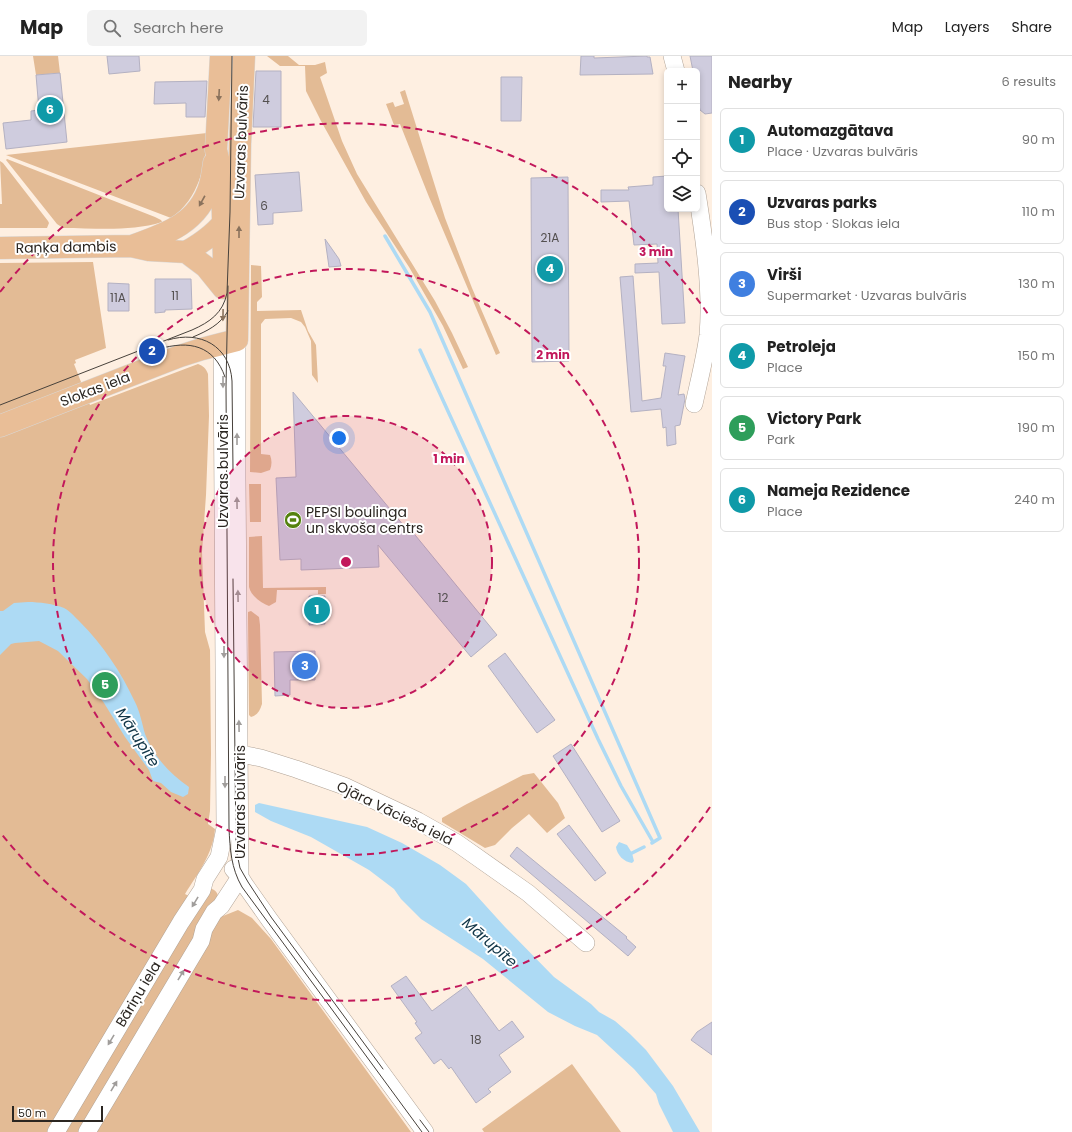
<!DOCTYPE html>
<meta charset="utf-8">
<style>
:root{--surface:#fff;--page:#f2f2f2;--text:#222;--muted:#767676;--line:#e0e0e0;--accent:#1a73e8}
body{margin:0;font-family:Poppins,sans-serif;background:var(--page);color:var(--text)}
.controls{position:absolute;right:12px;top:12px;display:grid;overflow:hidden;border-radius:6px;box-shadow:0 2px 6px #0003}
.controls button{width:36px;height:36px;display:grid;place-items:center;padding:0;border:0;border-bottom:1px solid var(--line);background:var(--surface);color:var(--text);font:20px sans-serif}
.scale{position:absolute;left:12px;bottom:10px;width:91px;box-sizing:border-box;padding-left:4px;border:2px solid #2b2621;border-top:0;font-size:11px;line-height:14px;white-space:nowrap;color:#2b2621;-webkit-text-stroke:3px #fff;paint-order:stroke}
.you{position:absolute;left:339px;top:382px;width:14px;height:14px;margin:-10px;border:3px solid #fff;border-radius:50%;background:#1a73e8;box-shadow:0 0 0 6px #1a73e833}
.badge{display:grid;place-items:center;width:26px;height:26px;border-radius:50%;background:var(--accent);color:#fff;font-size:13px;font-weight:700}
.pin{position:absolute;translate:-50% -50%;border:2px solid #fff;box-shadow:0 1px 4px #0006}
.list{margin:0;padding:0;list-style:none}
h2{display:flex;justify-content:space-between;align-items:center;height:52px;margin:0;padding:0 16px;font-size:17px}
h2 small{font-size:13px;font-weight:400;color:var(--muted)}
.list li{display:grid;grid-template-columns:26px 1fr auto;gap:12px;align-items:center;box-sizing:border-box;height:64px;margin:0 8px 8px;padding:0 8px;border:1px solid var(--line);border-radius:6px}
.list b{display:block;font-size:15px;white-space:nowrap}
.list p{margin:0;font-size:13px;white-space:nowrap;color:var(--muted)}
.list em{font-size:13px;font-style:normal;color:var(--muted)}
.icon{flex:none;width:22px;height:22px;fill:none;stroke:currentColor;stroke-width:2;stroke-linecap:round;stroke-linejoin:round}
.map{position:relative;flex:none;width:712px;height:1076px;overflow:hidden}
header{display:flex;align-items:center;gap:24px;box-sizing:border-box;height:56px;padding:0 20px;background:var(--surface);border-bottom:1px solid var(--line)}
header strong{font-size:19px}
nav{display:flex;gap:22px;margin-inline-start:auto;font-size:14px}
.search{width:280px;height:36px;background:var(--page);display:flex;align-items:center;gap:10px;box-sizing:border-box;padding:0 14px;border-radius:6px;color:var(--muted);font-size:15px}
main{display:flex}
aside{flex:1;background:var(--surface)}
.map>svg:first-child{display:block}
.green{fill:#e3bb95}
.water{fill:#addaf4}
.lines{fill:none;stroke-linecap:round;stroke-linejoin:round}
.stream{stroke:#addaf4;stroke-width:3.5}
.building{fill:#cfccde;stroke:#b4b1c2}
.minor-casing{stroke:#b1a396;stroke-width:18}
.major-casing{stroke:#d9d8d7;stroke-width:23}
.minor{stroke:#fff;stroke-width:17}
.major{stroke:#e9be97;stroke-width:22}
.tram{stroke:#47413b;stroke-width:1}
.oneway{fill:#8a725c}
.oneway2{fill:#a09d9b}
.ring{fill:none;stroke:#c2185b;stroke-width:2;stroke-dasharray:7 5}
.labels{text-anchor:middle;dominant-baseline:central;stroke-width:4;stroke-linejoin:round;paint-order:stroke}
.number-label{font-size:12px;fill:#545050}
.street-label{font-size:14px;fill:#2b2621;stroke:#fff}
.poi-label{font-size:14px;fill:#2b2621;stroke:#fff;text-anchor:start}
.water-label{font-size:15px;font-style:italic;fill:#113547;stroke:#fff}
.centre{fill:#c2185b;stroke:#fff;stroke-width:2}
.ring-label{font-size:12px;text-anchor:middle;font-weight:bold;fill:#c2185b;stroke:#fff;stroke-width:4;stroke-linejoin:round;paint-order:stroke}
</style>
<header>
<strong>Map</strong>
<div class="search"><svg class="icon" aria-label="search" viewBox="0 0 24 24"><circle cx="10" cy="10" r="6"/><path d="M15 15l6 6"/></svg>Search here</div>
<nav><a>Map</a><a>Layers</a><a>Share</a></nav>
</header>
<main>
<div class="map">
<svg width="712" height="1076" viewBox="0 0 712 1076">
<rect width="100%" height="100%" fill="#feefe1"/>
<!-- green -->
<path class="green" d="M33,0H58L60,17L36,19Z
M252,0H288L299,9H315L325,6L327,17L320,21L342,85L357,118L435,245L452,277L468,311L463,313L443,270L409,211L366,146L321,65L306,35L305,10H280L267,0Z
M405,34L445,162L472,232L500,297L496,299L429,141L400,68L394,69L386,48L393,46L395,51L404,48L400,36Z
M207,77C206,109 199,143 171,162L6,99Z
M7,103L155,161L161,164L162,166C130,176 95,172 63,172L57,168L6,104Z
M0,105L3,107L48,165L49,167L47,172H0V148H2Z
M93,206L106,292L75,304L76,307L74,308L90,349L198,308C203,310 206,312 208,318L209,360L206,439L202,496L205,576L210,594L211,698L210,755L208,768L215,773C213,798 198,817 185,838L200,846L209,832C214,833 218,836 218,841L212,853L223,860L238,854L252,862L271,883L411,1076H0V207Z
M251,209L261,210L262,241L257,246V255L301,254L308,275L316,289L318,327L312,319L311,285L305,271L301,266L291,262L265,263L261,268V398L270,399C272,404 272,409 270,414L261,417L250,416Z
M249,428H261V466H250Z
M262,480L263,532L326,531V538H318V534H277L276,546L269,550C261,547 251,540 249,531V481Z
M251,555L259,561L260,569L262,648C260,654 258,659 251,661L249,659L248,561V556Z
M534,717L558,747L565,762L547,777L529,758L512,772L495,789L485,792L442,766V762L465,749L523,719Z
M572,1008L621,1076H484L482,1073Z"/>
<!-- water -->
<path class="water" d="M28,546C39,546 54,548 64,552C70,555 75,561 80,566C103,589 121,616 135,646C140,656 142,667 145,678C153,700 170,718 189,731L188,738L183,741L171,736L161,727L153,725L149,714L125,681L104,647L87,623L58,595L39,585L15,587L11,588L0,599V555H3L14,547Z
M259,747L367,771L402,787L440,809L466,828L505,871L554,921L591,948L599,956L615,965L630,978L646,994L673,1030L700,1076H673L659,1048L656,1038L634,1013L597,979L575,970L548,956L483,903L421,863L401,843L394,833L369,814L311,781L271,765L255,756V749Z
M619,786L627,789L632,797L634,805L632,807C624,806 617,799 616,791Z"/>
<g class="lines">
<!-- stream -->
<path class="stream" d="M385,180L430,256L441,281L660,782L652,787
M420,294L598,683L621,730L653,786
M632,797L644,791"/>
</g>
<!-- building -->
<path class="building" d="M107,0H139L140,15L109,18Z
M581,0H594V2L647,0V1H650L653,18L580,19Z
M690,0H712V57L705,58L700,54L697,38V15H693Z
M256,15H281V71H253Z
M60,17L67,86L6,93L3,67L31,64V55L39,54L36,19Z
M501,21H522L521,65H501Z
M207,25L205,61H186V47L154,48L155,26Z
M299,116L302,155L273,157V168L258,169L255,119Z
M667,120V153H678L685,267L662,268L659,216L635,217V208L658,207L657,188L634,189L629,145L601,146V134H629L628,131L653,129V121Z
M568,121L569,305L532,306L531,122Z
M325,183L339,203L341,210L329,211Z
M633,220L642,345L661,342L666,310H663L665,297L685,300L678,339L684,338L685,343L680,369L675,370L676,388L667,390L666,371L663,372L661,353L631,356L620,221Z
M155,223H191L192,253L165,254V256L155,257Z
M108,227L129,228V255H108Z
M293,336L409,476L411,474L497,579L471,601L378,489L379,511L301,514V503L280,504L276,422L296,421Z
M309,540H325V568L309,569Z
M315,595V624H290V639L275,640L274,596Z
M505,597L555,664L537,677L488,610Z
M571,688L620,765L602,776L553,700Z
M569,769L606,817L595,825L557,778Z
M517,791L627,881L626,882L636,891L628,900L510,800Z
M406,920L432,955L466,930L499,975L512,965L524,981L499,999L511,1016L488,1033L491,1036L476,1047L451,1011L449,1013L441,1003L434,1008L415,982L422,977L415,967L417,966L391,930Z
M712,966V999L691,984L697,976Z"/>
<g class="lines">
<defs>
<path id="minor" d="M672,0L676,15
M237,284V422L240,821
M694,348C699,325 705,302 708,279C712,235 704,181 697,137
M246,699L261,702L296,713L344,730L418,765L457,787L528,837L586,887
M233,813L240,821L245,829L269,863L425,1076
M56,1076L181,866L202,834L205,823L219,801L225,772L222,287
M87,1076L201,885L204,873L214,856L221,850L240,821"/>
<path id="major" d="M221,0L216,94L222,121L224,208
M132,190C166,178 199,167 210,129C212,122 213,114 214,107
M0,192L131,190L149,194L186,196L206,211L223,232
M186,196C202,187 218,176 228,160
M0,370L180,300L202,293L237,284L240,88L244,0"/>
</defs>
<!-- minor casing -->
<use href="#minor" class="minor-casing"/>
<!-- major casing -->
<use href="#major" class="major-casing"/>
<!-- minor -->
<use href="#minor" class="minor"/>
<!-- major -->
<use href="#major" class="major"/>
<!-- tram -->
<path class="tram" d="M228,230L226,331L229,772C230,793 231,812 242,831L422,1076
M193,281C207,275 220,269 228,255
M168,284C200,274 230,290 232,325L233,413
M159,293C189,284 214,289 225,321
M0,349L192,274C210,266 223,257 227,237L230,156L232,0
M233,523L236,793L240,812L248,826L271,861L383,1013
M420,1064L429,1076"/>
</g>
<!-- one-way arrows -->
<defs><path id="oneway-solid" d="M-6-.8H1V-3.2L6.5 0L1 3.2V.8H-6Z"/></defs>
<g class="oneway">
<use href="#oneway-solid" transform="translate(219 39) rotate(93)"/>
<use href="#oneway-solid" transform="translate(202 145) rotate(119)"/>
<use href="#oneway-solid" transform="translate(239 176) rotate(-90)"/>
<use href="#oneway-solid" transform="translate(223 259) rotate(91)"/>
</g>
<g class="oneway2">
<use href="#oneway-solid" transform="translate(223 326) rotate(90)"/>
<use href="#oneway-solid" transform="translate(237 383) rotate(-90)"/>
<use href="#oneway-solid" transform="translate(237 447) rotate(-91)"/>
<use href="#oneway-solid" transform="translate(238 540) rotate(-91)"/>
<use href="#oneway-solid" transform="translate(224 596) rotate(90)"/>
<use href="#oneway-solid" transform="translate(239 670) rotate(-91)"/>
<use href="#oneway-solid" transform="translate(225 726) rotate(90)"/>
<use href="#oneway-solid" transform="translate(195 846) rotate(121)"/>
<use href="#oneway-solid" transform="translate(181 919) rotate(-59)"/>
<use href="#oneway-solid" transform="translate(111 984) rotate(121)"/>
<use href="#oneway-solid" transform="translate(114 1030) rotate(-59)"/>
</g>
<!-- distance rings -->
<circle cx="346" cy="506" r="146" fill="#c2185b" fill-opacity=".12"/>
<g class="ring">
<circle cx="346" cy="506" r="146"/>
<circle cx="346" cy="506" r="293"/>
<path d="M710 751A439 439 0 0 1 0 776M0 236A439 439 0 0 1 710 261"/>
</g>
<!-- icons -->
<defs>
<symbol id="stadium-disc" viewBox="-11 -11 22 22"><circle r="9.5" fill="#54820e" stroke="#fff"/><path d="M0-5a6.5 5 0 1 0 0 10a6.5 5 0 1 0 0-10ZM-3.5-1.8h7v3.6h-7Z" fill="#fff"/></symbol>
</defs>
<g fill-rule="evenodd">
<use href="#stadium-disc" x="283" y="454" width="20" height="20"/>
</g>
<g class="labels">
<!-- number labels -->
<g class="number-label">
<text x="266" y="43">4</text>
<text x="264" y="149">6</text>
<text x="550" y="181">21A</text>
<text x="175" y="239">11</text>
<text x="118" y="241">11A</text>
<text x="443" y="541">12</text>
<text x="476" y="983">18</text>
</g>
<!-- street labels -->
<g class="street-label">
<text transform="translate(241 86) rotate(-88)">Uzvaras bulvāris</text>
<text transform="translate(66 191) rotate(-1)">Raņķa dambis</text>
<text transform="translate(95 333) rotate(-21)">Slokas iela</text>
<text transform="translate(223 415) rotate(-90)">Uzvaras bulvāris</text>
<text transform="translate(240 746) rotate(-90)">Uzvaras bulvāris</text>
<text transform="translate(395 757) rotate(26)">Ojāra Vācieša iela</text>
<text transform="translate(138 938) rotate(-59)">Bāriņu iela</text>
</g>
<!-- poi labels -->
<g class="poi-label">
<text x="306" y="456">PEPSI boulinga<tspan x="306" dy="16">un skvoša centrs</tspan></text>
</g>
<!-- water labels -->
<g class="water-label">
<text transform="translate(138 681) rotate(57)">Mārupīte</text>
<text transform="translate(490 886) rotate(41)">Mārupīte</text>
</g>
</g>
<circle cx="346" cy="506" r="6" class="centre"/>
<g class="ring-label">
<text x="656" y="200">3 min</text>
<text x="553" y="303">2 min</text>
<text x="449" y="407">1 min</text>
</g>
</svg>
<div class="controls">
<button>+</button>
<button>−</button>
<button><svg class="icon" aria-label="locate" viewBox="0 0 24 24"><circle cx="12" cy="12" r="6"/><path d="M12 2v4M12 18v4M2 12h4M18 12h4"/></svg></button>
<button><svg class="icon" aria-label="layers" viewBox="0 0 24 24"><path d="M12 4l9 5-9 5-9-5zM3 14l9 5 9-5"/></svg></button>
</div>
<div class="scale">50 m</div>
<div class="you"></div>
<div class="pin badge" style="left:317px;top:554px;background:#0f9aa8">1</div>
<div class="pin badge" style="left:152px;top:295px;background:#1a4fb4">2</div>
<div class="pin badge" style="left:305px;top:610px;background:#3f7fe0">3</div>
<div class="pin badge" style="left:550px;top:213px;background:#0f9aa8">4</div>
<div class="pin badge" style="left:105px;top:629px;background:#2e9e5b">5</div>
<div class="pin badge" style="left:50px;top:54px;background:#0f9aa8">6</div>
</div>
<aside>
<h2>Nearby<small>6 results</small></h2>
<ul class="list">
<li><span class="badge" style="background:#0f9aa8">1</span><div><b>Automazgātava</b><p>Place · Uzvaras bulvāris</p></div><em>90 m</em></li>
<li><span class="badge" style="background:#1a4fb4">2</span><div><b>Uzvaras parks</b><p>Bus stop · Slokas iela</p></div><em>110 m</em></li>
<li><span class="badge" style="background:#3f7fe0">3</span><div><b>Virši</b><p>Supermarket · Uzvaras bulvāris</p></div><em>130 m</em></li>
<li><span class="badge" style="background:#0f9aa8">4</span><div><b>Petroleja</b><p>Place</p></div><em>150 m</em></li>
<li><span class="badge" style="background:#2e9e5b">5</span><div><b>Victory Park</b><p>Park</p></div><em>190 m</em></li>
<li><span class="badge" style="background:#0f9aa8">6</span><div><b>Nameja Rezidence</b><p>Place</p></div><em>240 m</em></li>
</ul>
</aside>
</main>
